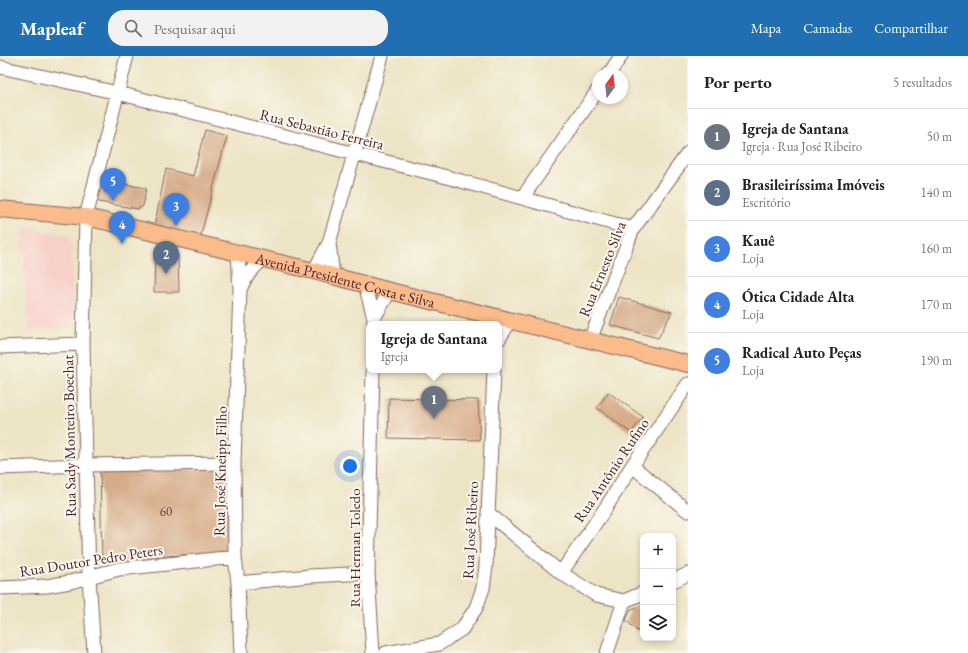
<!DOCTYPE html>
<html lang="pt">
<meta charset="utf-8">
<style>
:root{--surface:#fff;--page:#f2f2f2;--text:#222;--muted:#767676;--line:#e0e0e0;--accent:#1f6fb2}
body{margin:0;font-family:"EB Garamond",serif;background:var(--page);color:var(--text)}
.controls{position:absolute;right:12px;bottom:12px;display:grid;overflow:hidden;border-radius:8px;box-shadow:0 2px 6px #0003}
.controls button{width:36px;height:36px;display:grid;place-items:center;padding:0;border:0;border-bottom:1px solid var(--line);background:var(--surface);color:var(--text);font:20px sans-serif}
.compass{position:absolute;left:592px;top:12px;width:36px;height:36px;border-radius:50%;background:var(--surface);box-shadow:0 2px 6px #0003;rotate:15deg}
.you{position:absolute;left:350px;top:410px;width:14px;height:14px;margin:-10px;border:3px solid #fff;border-radius:50%;background:#1a73e8;box-shadow:0 0 0 6px #1a73e833}
.badge{display:grid;place-items:center;width:26px;height:26px;border-radius:50%;background:var(--accent);color:#fff;font-size:13px;font-weight:700}
.pin{position:absolute;translate:-50% -33px;filter:drop-shadow(0 1px 2px #0008)}
.pin::after{content:'';position:absolute;top:21px;width:14px;height:12px;background:inherit;clip-path:polygon(0 0,100% 0,50% 100%)}
.popup{position:absolute;left:366px;top:265px;width:136px;height:52px;box-sizing:border-box;display:grid;place-content:center;border-radius:8px;background:var(--surface);filter:drop-shadow(0 1px 3px #0005);font-size:13px;white-space:nowrap;color:var(--muted)}
.popup b{font-size:15px;color:var(--text)}
.popup::after{content:'';position:absolute;left:50%;top:100%;margin-left:-8px;border:8px solid transparent;border-top-color:var(--surface)}
.list{margin:0;padding:0;list-style:none}
h2{display:flex;justify-content:space-between;align-items:center;height:52px;margin:0;padding:0 16px;font-size:17px}
h2 small{font-size:13px;font-weight:400;color:var(--muted)}
.list li{display:grid;grid-template-columns:26px 1fr auto;gap:12px;align-items:center;box-sizing:border-box;height:56px;padding:0 16px;border-top:1px solid var(--line)}
.list b{display:block;font-size:15px;white-space:nowrap}
.list p{margin:0;font-size:13px;white-space:nowrap;color:var(--muted)}
.list em{font-size:13px;font-style:normal;color:var(--muted)}
.icon{flex:none;width:22px;height:22px;fill:none;stroke:currentColor;stroke-width:2;stroke-linecap:round;stroke-linejoin:round}
.map{position:relative;flex:none;width:688px;height:597px;overflow:hidden}
header{display:flex;align-items:center;gap:24px;box-sizing:border-box;height:56px;padding:0 20px;background:var(--accent);color:#fff}
header strong{font-size:19px}
nav{display:flex;gap:22px;margin-inline-start:auto;font-size:14px}
.search{width:280px;height:36px;background:var(--page);display:flex;align-items:center;gap:10px;box-sizing:border-box;padding:0 14px;border-radius:16px;color:var(--muted);font-size:15px}
main{display:flex}
aside{flex:1;background:var(--surface)}
.map>svg:first-child{display:block}
.built{fill:#f7d0c9}
.building{fill:#d6ab88}
.lines{fill:none;stroke-linecap:round;stroke-linejoin:round}
.minor-casing{stroke:#836461;stroke-width:15}
.major-casing{stroke:#836461;stroke-width:18}
.minor{stroke:#fff;stroke-width:13}
.major{stroke:#f9bc8a;stroke-width:16}
.labels{text-anchor:middle;dominant-baseline:central;stroke-width:4;stroke-linejoin:round;paint-order:stroke}
.number-label{font-size:13px;fill:#6d4242}
.street-label{font-size:15px;fill:#4a1f2b;stroke:#fbf7ec}
</style>
<header>
<strong>Mapleaf</strong>
<div class="search"><svg class="icon" aria-label="search" viewBox="0 0 24 24"><circle cx="10" cy="10" r="6"/><path d="M15 15l6 6"/></svg>Pesquisar aqui</div>
<nav><a>Mapa</a><a>Camadas</a><a>Compartilhar</a></nav>
</header>
<main>
<div class="map">
<svg width="688" height="597" viewBox="0 0 688 597">
<rect width="100%" height="100%" fill="#fbf7ec"/>
<filter id="ink" filterUnits="userSpaceOnUse"><feTurbulence type="fractalNoise" baseFrequency=".025" numOctaves="2"/><feDisplacementMap in="SourceGraphic" scale="8" xChannelSelector="R" yChannelSelector="G"/><feConvolveMatrix kernelMatrix="1 2 1 2 8 2 1 2 1" color-interpolation-filters="sRGB"/></filter>
<filter id="wash" filterUnits="userSpaceOnUse"><feTurbulence type="fractalNoise" baseFrequency=".012" numOctaves="4" result="noise"/><feDisplacementMap in="SourceGraphic" scale="16" xChannelSelector="R" yChannelSelector="G"/><feGaussianBlur stdDeviation="0.9" result="paint"/><feColorMatrix in="noise" values="0 0 0 0 0 0 0 0 0 0 0 0 0 0 0 0 0 1.4 0 .05"/><feComposite in="paint" operator="in"/></filter>
<g filter="url(#wash)">
<rect width="100%" height="100%" fill="#ede4c5"/>
<!-- built -->
<path class="built" d="M22,171L69,180L72,191V271L28,275Z"/>
<g id="blocks">
<!-- building -->
<path class="building" d="M205,74L227,80L200,182L154,171L166,113L193,120Z
M105,125L146,132L143,150L138,153L99,146L96,141L99,131Z
M161,193L178,199L179,236H154L155,200H159Z
M619,241L672,256L658,282L610,269Z
M608,336L643,361L631,377L597,352Z
M389,342L478,344L480,384L388,382Z
M230,412L231,496L102,504L100,414Z
M642,550L643,572L637,575L626,564L631,553Z"/>
</g>
</g>
<g filter="url(#ink)">
<use href="#blocks" fill-opacity="0" stroke="#836461" stroke-width="1"/>
<g class="lines">
<defs>
<path id="minor" d="M0,11L118,37L355,98L443,120L633,173
M609,18L621,0
M522,142L598,34
M329,187L333,220
M238,197L240,233L234,407L235,501L238,527L241,597
M314,215L329,187L382,0
M365,228L374,262V268
M240,233C246,220 253,211 264,203
M374,262L390,235
M499,283L510,265
M590,284L633,173L688,97
M0,291L83,288
M373,314L368,517L373,597
M632,410L688,455
M0,412L86,409L234,407
M488,457L561,517L596,539L624,545L643,537
M561,517L605,453L632,410L688,328
M673,525L688,518
M238,527L310,520L368,517
M0,532L47,530L70,526L119,513L235,501
M94,597L89,521L83,288L86,161L127,0
M386,597L439,588L462,573L476,552L483,532L486,510L494,314
M607,597L624,545"/>
<g id="major">
<path id="s1" d="M0,153L86,161L125,170L314,215L390,235L688,308"/>
</g>
</defs>
<!-- minor casing -->
<use href="#minor" class="minor-casing"/>
<!-- major casing -->
<use href="#major" class="major-casing"/>
<!-- minor -->
<use href="#minor" class="minor"/>
<!-- major -->
<use href="#major" class="major"/>
</g>
</g>
<g class="labels">
<!-- number labels -->
<g class="number-label">
<text x="166" y="455">60</text>
</g>
<!-- street labels -->
<g class="street-label">
<text transform="translate(322 73) rotate(14)">Rua Sebastião Ferreira</text>
<text transform="translate(602 213) rotate(-68)">Rua Ernesto Silva</text>
<text stroke="none"><textPath href="#s1" startOffset="353">Avenida Presidente Costa e Silva</textPath></text>
<text transform="translate(69 380) rotate(-91)">Rua Sady Monteiro Boechat</text>
<text transform="translate(611 414) rotate(-56)">Rua Antônio Rufino</text>
<text transform="translate(220 415) rotate(-89)">Rua José Kneipp Filho</text>
<text transform="translate(470 474) rotate(-87)">Rua José Ribeiro</text>
<text transform="translate(354 492) rotate(-90)">Rua Herman Toledo</text>
<text transform="translate(91 504) rotate(-9)">Rua Doutor Pedro Peters</text>
</g>
</g>
</svg>
<div class="controls">
<button>+</button>
<button>−</button>
<button><svg class="icon" aria-label="layers" viewBox="0 0 24 24"><path d="M12 4l9 5-9 5-9-5zM3 14l9 5 9-5"/></svg></button>
</div>
<svg class="compass" viewBox="-18 -18 36 36"><path d="M0-13l5 13h-10z" fill="#e53935"/><path d="M0 13l5-13h-10z" fill="#767676"/></svg>
<div class="you"></div>
<div class="pin badge" style="left:434px;top:363px;background:#6b7280">1</div>
<div class="popup"><b>Igreja de Santana</b>Igreja</div>
<div class="pin badge" style="left:166px;top:218px;background:#5c6f8a">2</div>
<div class="pin badge" style="left:176px;top:170px;background:#3f7fe0">3</div>
<div class="pin badge" style="left:122px;top:188px;background:#3f7fe0">4</div>
<div class="pin badge" style="left:113px;top:145px;background:#3f7fe0">5</div>
</div>
<aside>
<h2>Por perto<small>5 resultados</small></h2>
<ul class="list">
<li><span class="badge" style="background:#6b7280">1</span><div><b>Igreja de Santana</b><p>Igreja · Rua José Ribeiro</p></div><em>50 m</em></li>
<li><span class="badge" style="background:#5c6f8a">2</span><div><b>Brasileiríssima Imóveis</b><p>Escritório</p></div><em>140 m</em></li>
<li><span class="badge" style="background:#3f7fe0">3</span><div><b>Kauê</b><p>Loja</p></div><em>160 m</em></li>
<li><span class="badge" style="background:#3f7fe0">4</span><div><b>Ótica Cidade Alta</b><p>Loja</p></div><em>170 m</em></li>
<li><span class="badge" style="background:#3f7fe0">5</span><div><b>Radical Auto Peças</b><p>Loja</p></div><em>190 m</em></li>
</ul>
</aside>
</main>
